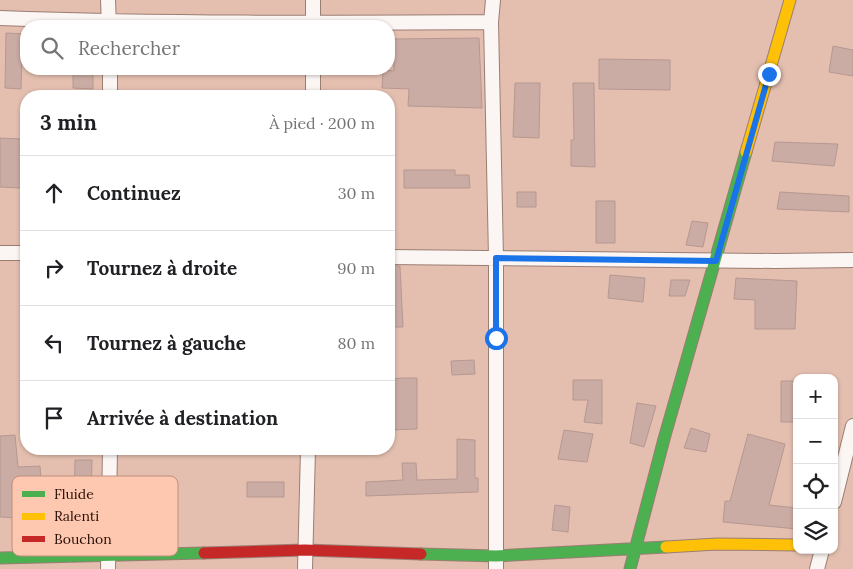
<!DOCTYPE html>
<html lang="fr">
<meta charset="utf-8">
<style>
:root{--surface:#fff;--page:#f2f2f2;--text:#202124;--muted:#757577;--line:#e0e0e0}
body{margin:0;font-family:Lora,serif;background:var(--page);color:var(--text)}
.controls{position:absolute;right:15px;bottom:15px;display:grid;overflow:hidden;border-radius:10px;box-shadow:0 1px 4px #0004}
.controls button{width:45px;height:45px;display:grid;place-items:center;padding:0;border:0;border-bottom:1px solid var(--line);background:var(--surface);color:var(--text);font:25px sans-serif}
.stop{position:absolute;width:15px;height:15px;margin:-11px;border:4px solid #1a73e8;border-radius:50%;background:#fff}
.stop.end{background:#1a73e8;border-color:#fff;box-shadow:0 1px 5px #0008}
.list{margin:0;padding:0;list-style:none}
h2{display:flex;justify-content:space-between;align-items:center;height:65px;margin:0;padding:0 20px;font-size:21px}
h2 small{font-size:16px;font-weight:400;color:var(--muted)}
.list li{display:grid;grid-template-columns:32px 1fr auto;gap:15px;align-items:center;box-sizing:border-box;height:75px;padding:0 20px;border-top:1px solid var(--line)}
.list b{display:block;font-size:19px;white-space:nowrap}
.list em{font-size:16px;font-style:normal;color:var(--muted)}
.icon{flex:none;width:28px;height:28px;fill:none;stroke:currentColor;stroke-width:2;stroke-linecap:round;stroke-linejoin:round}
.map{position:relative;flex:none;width:853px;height:569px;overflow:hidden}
.search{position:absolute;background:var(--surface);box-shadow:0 1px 4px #0004;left:20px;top:20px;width:375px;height:55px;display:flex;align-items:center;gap:12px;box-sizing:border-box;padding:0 18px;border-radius:20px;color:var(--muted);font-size:19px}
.panel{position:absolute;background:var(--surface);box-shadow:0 1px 4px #0004;left:20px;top:90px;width:375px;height:365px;border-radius:20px}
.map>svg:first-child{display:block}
.building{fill:#caaca4;stroke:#b69891}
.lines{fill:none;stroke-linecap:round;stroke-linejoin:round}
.street-casing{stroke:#9a7e73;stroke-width:16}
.fast-casing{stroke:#9a7e73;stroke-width:13}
.slow-casing{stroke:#9a7e73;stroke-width:13}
.jam-casing{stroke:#9a7e73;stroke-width:13}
.street{stroke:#fbf5f3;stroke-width:14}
.fast{stroke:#4caf50;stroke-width:11}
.slow{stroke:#ffc107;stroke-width:11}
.jam{stroke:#c62828;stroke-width:11}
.route{stroke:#1a73e8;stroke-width:6}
.key{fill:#fec7b0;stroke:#bd8f7c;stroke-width:1}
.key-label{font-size:14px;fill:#250d04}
</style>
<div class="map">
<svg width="853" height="569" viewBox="0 0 853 569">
<rect width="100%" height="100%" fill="#e4bfb0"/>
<!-- building -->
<path class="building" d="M6,33L26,34V59H22L21,89L5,88Z
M479,38L482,108L408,106L409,89L382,88L383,70L394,71L393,39Z
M833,46L853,50V76L829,72Z
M599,59L670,60V90L599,89Z
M73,72H93V89L73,88Z
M515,83H540L539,138L513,137Z
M573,83H594L595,167L571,166V140H574Z
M0,138L22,139L21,188L0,187Z
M775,142L838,144L834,166L772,161Z
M404,170H455V175H469L470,188H404Z
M517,192H536V207H517Z
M780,192L849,196V212L777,209Z
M596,201H615V243H596Z
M692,221L708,223L703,247L686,245Z
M389,266H400L403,327H389Z
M610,275L645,278L643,302L608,298Z
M736,278L797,281L795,329H755V300L734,299Z
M671,280H690L685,296H669Z
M474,360L475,374L452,375L451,361Z
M403,378H417V429L389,430V379Z
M573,380H602V424L584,422L588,400H573Z
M781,381H797V422H781Z
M637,403L656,406L644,447L630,443Z
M691,428L710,434L706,452L684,448Z
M564,430L593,434L587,462L558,459Z
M748,434L785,444L769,505L797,508V529L723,522L725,501H730Z
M15,435L18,467L40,466L41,481L17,482V518L0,517V436Z
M457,439L475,440V478H478V492L366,496V482L403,480L402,463H416L417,480L457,479Z
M75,460H92L91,501H74Z
M247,482H284V497H247Z
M555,505L570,507L568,532L552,530Z"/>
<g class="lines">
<defs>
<path id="street" d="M108,0L109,26
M493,0L491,22L496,258V569
M0,18C164,24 327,23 491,22
M313,26V0
M110,69V96
M313,69V96
M0,253H26
M389,257L775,261L853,260
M834,502L853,426
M108,569L110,449
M305,569L308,449
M817,569L822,550"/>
<path id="fast" d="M421,554L496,556L666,547
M0,558L204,553
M630,569L664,439L746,152"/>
<path id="slow" d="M746,152L790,0
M666,547L717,544L797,545"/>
<path id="jam" d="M204,553L305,550L421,554"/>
</defs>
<!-- street casing -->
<use href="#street" class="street-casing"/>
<!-- fast casing -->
<use href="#fast" class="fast-casing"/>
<!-- slow casing -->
<use href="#slow" class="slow-casing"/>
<!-- jam casing -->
<use href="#jam" class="jam-casing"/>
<!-- street -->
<use href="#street" class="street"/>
<!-- fast -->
<use href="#fast" class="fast"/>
<!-- slow -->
<use href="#slow" class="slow"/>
<!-- jam -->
<use href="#jam" class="jam"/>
</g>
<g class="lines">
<!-- route -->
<path class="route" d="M496,338V258L716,261L769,74"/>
</g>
<!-- legend -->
<rect x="12" y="476" width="166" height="80" rx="8" class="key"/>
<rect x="22" y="491" width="23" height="6" fill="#4caf50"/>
<rect x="22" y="513" width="23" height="7" fill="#ffc107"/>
<rect x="22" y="536" width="23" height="6" fill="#c62828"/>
<g class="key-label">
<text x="54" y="499">Fluide</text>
<text x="54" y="521">Ralenti</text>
<text x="54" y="544">Bouchon</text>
</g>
</svg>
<div class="controls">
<button>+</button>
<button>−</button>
<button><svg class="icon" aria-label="locate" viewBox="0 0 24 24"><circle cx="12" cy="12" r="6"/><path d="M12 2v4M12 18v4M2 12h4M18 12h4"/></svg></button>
<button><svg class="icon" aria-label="layers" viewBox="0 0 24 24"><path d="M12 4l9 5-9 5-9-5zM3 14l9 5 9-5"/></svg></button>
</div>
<div class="stop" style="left:496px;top:338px"></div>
<div class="stop end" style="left:769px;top:74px"></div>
<div class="search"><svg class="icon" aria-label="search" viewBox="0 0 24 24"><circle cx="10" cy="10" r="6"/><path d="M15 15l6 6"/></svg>Rechercher</div>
<section class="panel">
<h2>3 min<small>À pied · 200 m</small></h2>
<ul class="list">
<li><svg class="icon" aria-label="ahead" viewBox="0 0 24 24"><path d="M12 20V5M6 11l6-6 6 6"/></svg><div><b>Continuez</b></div><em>30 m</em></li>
<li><svg class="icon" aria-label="right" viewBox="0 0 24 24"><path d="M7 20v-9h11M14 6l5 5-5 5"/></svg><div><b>Tournez à droite</b></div><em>90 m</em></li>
<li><svg class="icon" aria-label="left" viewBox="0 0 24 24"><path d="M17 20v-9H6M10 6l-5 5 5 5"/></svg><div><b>Tournez à gauche</b></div><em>80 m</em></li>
<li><svg class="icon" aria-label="arrive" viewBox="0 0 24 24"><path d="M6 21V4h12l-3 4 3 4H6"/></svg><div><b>Arrivée à destination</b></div></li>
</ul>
</section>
</div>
